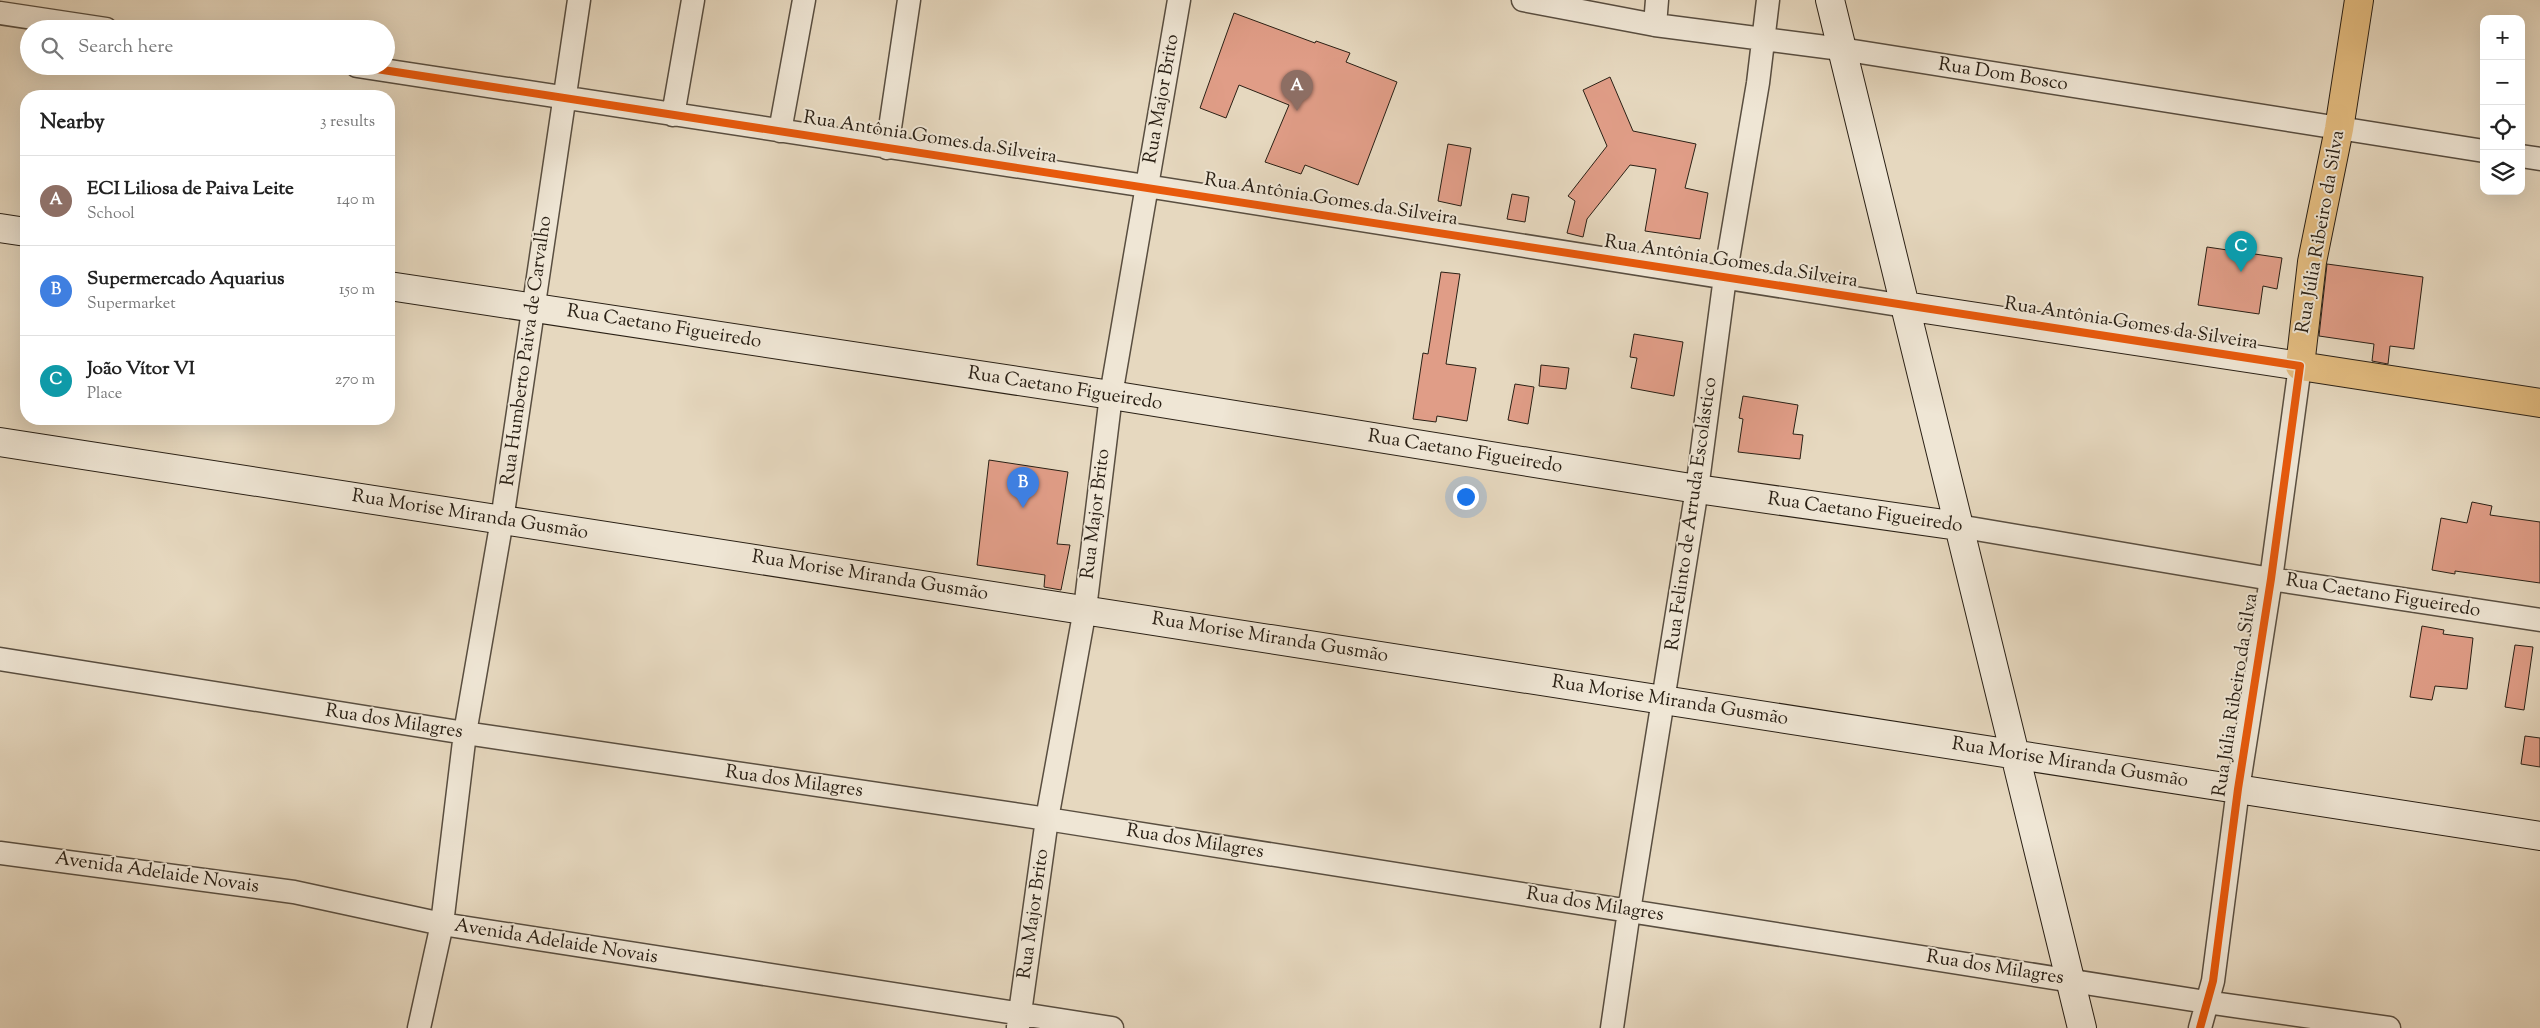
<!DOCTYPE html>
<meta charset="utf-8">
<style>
:root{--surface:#fff;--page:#f6f6f6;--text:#222;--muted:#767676;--line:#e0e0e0;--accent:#2563eb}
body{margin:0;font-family:"Sorts Mill Goudy",serif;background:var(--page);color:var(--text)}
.controls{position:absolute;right:15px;top:15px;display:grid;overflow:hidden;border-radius:10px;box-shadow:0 5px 20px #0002}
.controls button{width:45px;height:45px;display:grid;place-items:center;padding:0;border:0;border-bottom:1px solid var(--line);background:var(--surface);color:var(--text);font:25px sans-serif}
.you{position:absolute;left:1465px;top:496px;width:18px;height:18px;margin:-12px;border:4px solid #fff;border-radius:50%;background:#1a73e8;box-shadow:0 0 0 8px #1a73e833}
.badge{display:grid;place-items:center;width:32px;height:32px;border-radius:50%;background:var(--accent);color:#fff;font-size:16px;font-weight:700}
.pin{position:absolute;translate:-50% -41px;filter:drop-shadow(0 1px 2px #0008)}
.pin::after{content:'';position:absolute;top:26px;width:18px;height:15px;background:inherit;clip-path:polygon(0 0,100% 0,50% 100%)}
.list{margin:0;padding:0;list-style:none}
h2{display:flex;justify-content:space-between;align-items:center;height:65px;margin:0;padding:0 20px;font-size:21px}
h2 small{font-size:16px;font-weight:400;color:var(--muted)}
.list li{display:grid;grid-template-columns:32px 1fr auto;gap:15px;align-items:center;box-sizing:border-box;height:90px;padding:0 20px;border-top:1px solid var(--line)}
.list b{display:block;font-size:19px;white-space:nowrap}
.list p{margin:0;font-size:16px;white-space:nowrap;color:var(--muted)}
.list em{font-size:16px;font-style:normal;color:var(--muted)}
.icon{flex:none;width:28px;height:28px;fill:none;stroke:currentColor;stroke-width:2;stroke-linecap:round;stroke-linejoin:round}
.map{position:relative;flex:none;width:2540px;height:1028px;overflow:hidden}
.search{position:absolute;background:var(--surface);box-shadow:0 5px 20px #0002;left:20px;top:20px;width:375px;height:55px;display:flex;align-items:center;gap:12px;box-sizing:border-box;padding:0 18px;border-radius:28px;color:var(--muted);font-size:19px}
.panel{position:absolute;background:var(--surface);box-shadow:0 5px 20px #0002;left:20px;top:90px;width:375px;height:335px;border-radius:20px}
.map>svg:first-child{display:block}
.building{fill:#e09d87;stroke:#2a2015}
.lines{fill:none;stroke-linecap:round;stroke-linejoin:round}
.street-casing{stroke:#594e40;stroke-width:25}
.secondary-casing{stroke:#2a2015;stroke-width:30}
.primary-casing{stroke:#2a2015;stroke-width:30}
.street{stroke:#efe6d5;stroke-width:22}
.secondary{stroke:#efe6d5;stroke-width:28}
.primary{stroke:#e3bc80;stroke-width:28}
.cycleway-casing{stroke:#efe6d5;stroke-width:11}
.cycleway{stroke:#e8590c;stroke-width:8}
.labels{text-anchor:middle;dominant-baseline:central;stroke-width:4;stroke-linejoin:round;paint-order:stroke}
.street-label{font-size:19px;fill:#2a2015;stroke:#efe6d5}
</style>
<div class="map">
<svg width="2540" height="1028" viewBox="0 0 2540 1028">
<rect width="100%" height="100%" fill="#e6d8bf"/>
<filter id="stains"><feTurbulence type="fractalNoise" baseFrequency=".004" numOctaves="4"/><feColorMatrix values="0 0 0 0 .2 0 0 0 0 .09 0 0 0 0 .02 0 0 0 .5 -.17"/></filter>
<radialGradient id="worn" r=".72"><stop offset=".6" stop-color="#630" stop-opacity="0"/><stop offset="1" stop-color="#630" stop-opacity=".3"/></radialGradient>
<!-- building -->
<path class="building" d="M1234,13L1315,43L1316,41L1350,53L1346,62L1397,82L1358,185L1305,165L1301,174L1265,162L1289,105L1239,85L1226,118L1200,108Z
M1610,77L1633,131L1696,144L1685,188L1708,193L1700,239L1645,231L1656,169L1630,165L1587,219L1583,237L1567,233L1575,201L1568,196L1607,146L1583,90Z
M1448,144L1471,148L1461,206L1438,201Z
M1512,194L1529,197L1525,222L1507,219Z
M2207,247L2282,258L2277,289L2263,286L2259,314L2198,305Z
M2327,264L2423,277L2414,349L2390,346L2388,364L2372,361L2374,344L2319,336Z
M1441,272L1460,274L1446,364L1476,368L1467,421L1437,416L1436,422L1413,419L1423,353L1428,354Z
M1634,334L1683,342L1674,396L1631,388L1637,358L1630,357Z
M1541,365L1569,368L1566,389L1539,386Z
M1515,384L1534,387L1528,424L1508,420Z
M1743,396L1798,405L1793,434L1803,435L1800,459L1738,452L1743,419L1739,418Z
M989,460L1068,472L1057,544L1070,545L1061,590L1044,587L1045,575L977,565Z
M2472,502L2492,506L2490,515L2540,522V583L2455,571V574L2432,570L2441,518L2467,523Z
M2422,626L2444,630L2443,634L2473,638L2467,689L2435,686L2432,700L2410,697Z
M2515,645L2533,647L2524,710L2505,707Z
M2525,736L2540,738V767L2521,764Z"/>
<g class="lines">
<defs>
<path id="street" d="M1523,0L1655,25L1841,49L2484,151
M0,13L106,29
M1655,25L1657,0
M357,66L1146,186L1905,306
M673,115L693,0
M780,131L804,0
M887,148L909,0
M2521,156L2540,159
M1958,526L2271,579L2540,620
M0,659L465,733L1047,819L2206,1002L2389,1028
M0,853L294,892L442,924L1112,1028
M1018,1027L1047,819L1085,609L1111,395L1179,0
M419,1028L442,924L465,733L502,520L579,0
M1612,1028L1629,911L1697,489L1725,277L1758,83L1768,0
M2200,1028L2213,981L2238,789L2271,579L2300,366"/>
<path id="secondary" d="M1830,0L2082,1028
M0,228L26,232
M389,286L1111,395L1697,489L1958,526
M1905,306L2300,366
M0,442L2540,836"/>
<path id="primary" d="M2359,0L2339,129L2312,262L2300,366L2540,403"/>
</defs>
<!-- street casing -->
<use href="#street" class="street-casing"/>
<!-- secondary casing -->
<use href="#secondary" class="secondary-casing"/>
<!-- primary casing -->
<use href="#primary" class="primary-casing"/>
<!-- street -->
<use href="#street" class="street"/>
<!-- secondary -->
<use href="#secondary" class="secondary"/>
<!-- primary -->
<use href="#primary" class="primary"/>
<defs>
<path id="cycleway" d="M357,66L2300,366L2271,579L2238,789L2213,981L2200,1028"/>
</defs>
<!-- cycleway casing -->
<use href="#cycleway" class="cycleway-casing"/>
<!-- cycleway -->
<use href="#cycleway" class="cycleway"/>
</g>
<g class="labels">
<!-- street labels -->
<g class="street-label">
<text transform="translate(2003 75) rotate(9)">Rua Dom Bosco</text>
<text transform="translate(1162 99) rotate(-80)">Rua Major Brito</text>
<text transform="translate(930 138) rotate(9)">Rua Antônia Gomes da Silveira</text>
<text transform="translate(1331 200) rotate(9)">Rua Antônia Gomes da Silveira</text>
<text transform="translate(2321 232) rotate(-80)">Rua Júlia Ribeiro da Silva</text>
<text transform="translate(1731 262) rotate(9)">Rua Antônia Gomes da Silveira</text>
<text transform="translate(2131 324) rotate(9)">Rua Antônia Gomes da Silveira</text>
<text transform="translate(664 327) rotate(9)">Rua Caetano Figueiredo</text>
<text transform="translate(527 351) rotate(-82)">Rua Humberto Paiva de Carvalho</text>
<text transform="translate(1065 389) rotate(9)">Rua Caetano Figueiredo</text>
<text transform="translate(1465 452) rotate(9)">Rua Caetano Figueiredo</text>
<text transform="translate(1865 513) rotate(8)">Rua Caetano Figueiredo</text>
<text transform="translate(1096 514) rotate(-83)">Rua Major Brito</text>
<text transform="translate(1692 514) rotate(-82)">Rua Felinto de Arruda Escolástico</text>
<text transform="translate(470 515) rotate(9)">Rua Morise Miranda Gusmão</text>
<text transform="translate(870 576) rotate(9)">Rua Morise Miranda Gusmão</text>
<text transform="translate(2383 596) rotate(9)">Rua Caetano Figueiredo</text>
<text transform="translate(1270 638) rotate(9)">Rua Morise Miranda Gusmão</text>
<text transform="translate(2236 695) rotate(-81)">Rua Júlia Ribeiro da Silva</text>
<text transform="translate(1670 701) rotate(9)">Rua Morise Miranda Gusmão</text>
<text transform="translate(394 722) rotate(9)">Rua dos Milagres</text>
<text transform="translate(2070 763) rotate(9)">Rua Morise Miranda Gusmão</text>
<text transform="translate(794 782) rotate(8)">Rua dos Milagres</text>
<text transform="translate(1195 842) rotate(9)">Rua dos Milagres</text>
<text transform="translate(157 873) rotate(8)">Avenida Adelaide Novais</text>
<text transform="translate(1595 905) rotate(9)">Rua dos Milagres</text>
<text transform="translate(1034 914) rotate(-82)">Rua Major Brito</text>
<text transform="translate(556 942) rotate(9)">Avenida Adelaide Novais</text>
<text transform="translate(1995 968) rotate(9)">Rua dos Milagres</text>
</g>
</g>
<rect width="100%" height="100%" filter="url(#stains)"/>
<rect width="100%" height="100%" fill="url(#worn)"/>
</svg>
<div class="controls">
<button>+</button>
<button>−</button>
<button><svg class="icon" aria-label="locate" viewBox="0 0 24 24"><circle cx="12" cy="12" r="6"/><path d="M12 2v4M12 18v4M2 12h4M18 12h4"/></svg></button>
<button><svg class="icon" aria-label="layers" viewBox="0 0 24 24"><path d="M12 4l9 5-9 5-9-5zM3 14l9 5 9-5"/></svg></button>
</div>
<div class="you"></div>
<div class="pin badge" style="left:1297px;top:111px;background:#8d6e63">A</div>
<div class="pin badge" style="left:1023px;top:508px;background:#3f7fe0">B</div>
<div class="pin badge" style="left:2241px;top:272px;background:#0f9aa8">C</div>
<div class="search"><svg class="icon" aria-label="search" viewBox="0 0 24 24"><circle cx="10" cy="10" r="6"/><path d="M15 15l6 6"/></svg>Search here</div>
<section class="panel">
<h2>Nearby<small>3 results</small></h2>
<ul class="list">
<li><span class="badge" style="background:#8d6e63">A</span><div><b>ECI Liliosa de Paiva Leite</b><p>School</p></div><em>140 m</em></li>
<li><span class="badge" style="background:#3f7fe0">B</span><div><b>Supermercado Aquarius</b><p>Supermarket</p></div><em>150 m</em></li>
<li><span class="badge" style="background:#0f9aa8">C</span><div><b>João Vítor VI</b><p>Place</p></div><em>270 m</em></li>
</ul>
</section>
</div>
